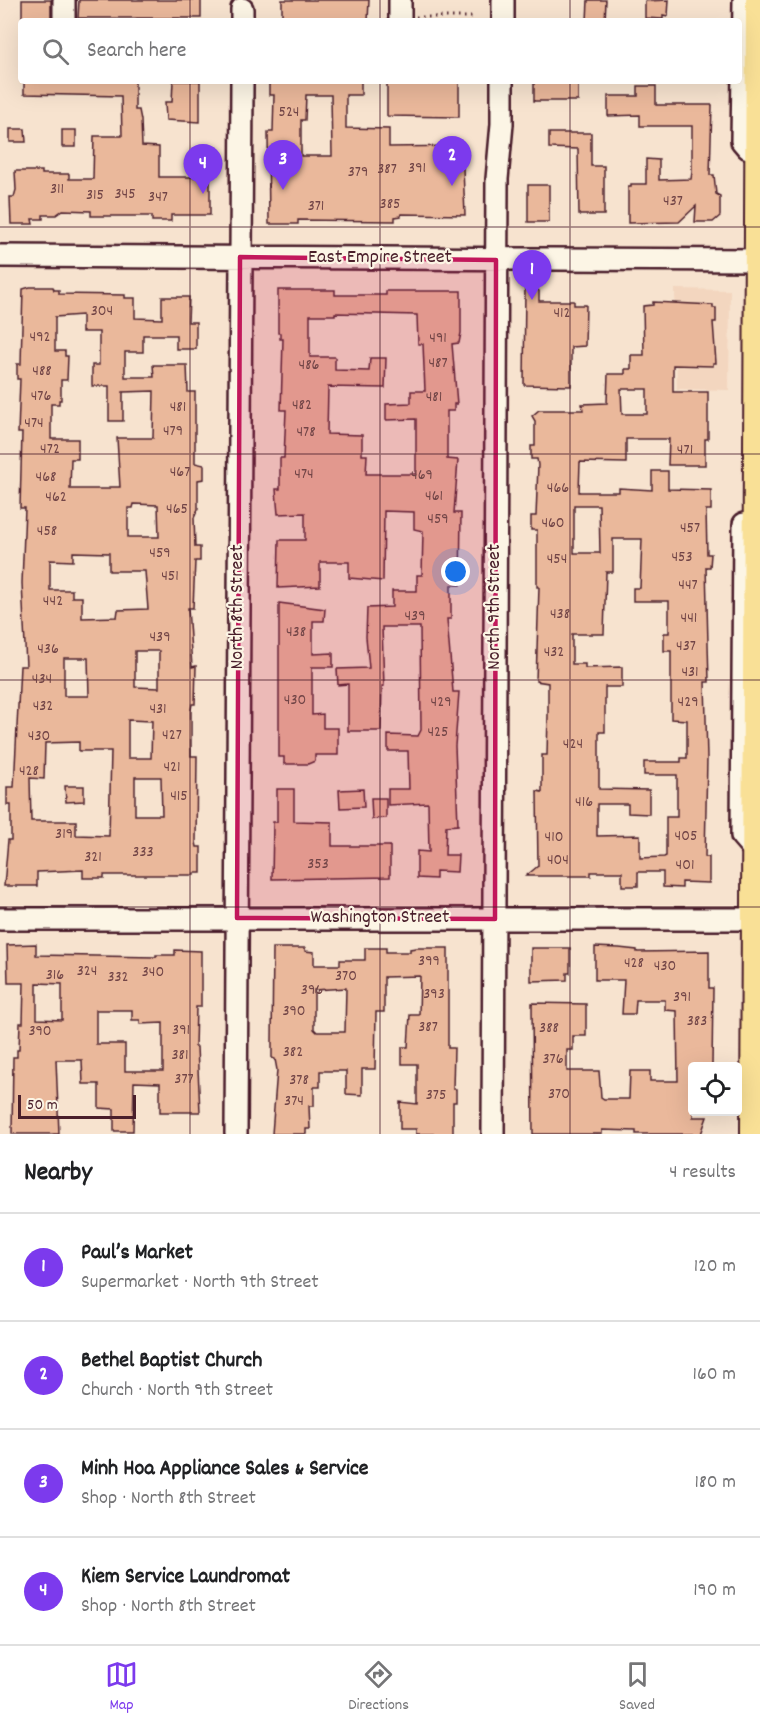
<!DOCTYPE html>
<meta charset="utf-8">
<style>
:root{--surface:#fff;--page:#f6f6f6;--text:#202124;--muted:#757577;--line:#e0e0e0;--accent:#7c3aed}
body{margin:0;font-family:Dekko,sans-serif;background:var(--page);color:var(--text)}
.controls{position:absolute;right:18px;bottom:18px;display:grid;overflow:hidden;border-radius:6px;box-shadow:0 6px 24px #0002}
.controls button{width:54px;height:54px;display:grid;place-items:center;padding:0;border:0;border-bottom:2px solid var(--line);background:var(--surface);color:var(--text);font:30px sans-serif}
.scale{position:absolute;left:18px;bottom:15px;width:118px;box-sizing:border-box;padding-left:6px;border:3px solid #4a1f2b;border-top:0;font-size:16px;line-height:21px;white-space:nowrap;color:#4a1f2b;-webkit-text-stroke:4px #fcf5e5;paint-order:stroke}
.you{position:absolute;left:456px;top:572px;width:21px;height:21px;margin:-15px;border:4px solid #fff;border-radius:50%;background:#1a73e8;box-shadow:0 0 0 9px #1a73e833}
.badge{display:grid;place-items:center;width:39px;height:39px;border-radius:50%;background:var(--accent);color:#fff;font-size:20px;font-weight:700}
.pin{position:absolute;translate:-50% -50px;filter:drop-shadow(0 2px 3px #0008)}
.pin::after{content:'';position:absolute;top:32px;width:21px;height:18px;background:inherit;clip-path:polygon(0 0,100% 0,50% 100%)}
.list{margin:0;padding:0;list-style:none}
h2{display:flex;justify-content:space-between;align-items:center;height:78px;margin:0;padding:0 24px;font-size:26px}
h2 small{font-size:20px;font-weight:400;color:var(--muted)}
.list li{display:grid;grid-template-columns:39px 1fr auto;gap:18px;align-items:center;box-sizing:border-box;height:108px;padding:0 24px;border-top:2px solid var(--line)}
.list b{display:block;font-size:22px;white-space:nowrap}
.list p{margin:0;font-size:20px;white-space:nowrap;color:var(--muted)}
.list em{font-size:20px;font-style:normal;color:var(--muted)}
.icon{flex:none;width:33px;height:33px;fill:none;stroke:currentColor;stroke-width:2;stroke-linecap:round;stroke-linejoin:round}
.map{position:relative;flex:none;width:760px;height:1134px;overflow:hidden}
.search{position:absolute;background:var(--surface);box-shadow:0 6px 24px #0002;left:18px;right:18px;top:18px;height:66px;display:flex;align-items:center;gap:15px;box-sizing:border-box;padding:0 21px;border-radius:6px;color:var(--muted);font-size:22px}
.sheet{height:510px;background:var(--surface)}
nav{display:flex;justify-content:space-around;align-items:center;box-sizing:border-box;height:84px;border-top:2px solid var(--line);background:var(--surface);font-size:16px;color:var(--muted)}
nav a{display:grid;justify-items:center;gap:3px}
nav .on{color:var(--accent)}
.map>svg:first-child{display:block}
.built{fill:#f3d6bf}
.building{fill:#eab89b;stroke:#4a1f2b;stroke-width:1.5;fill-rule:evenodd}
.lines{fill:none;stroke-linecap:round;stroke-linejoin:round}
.minor-casing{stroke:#4a1f2b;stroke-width:26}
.major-casing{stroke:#4a1f2b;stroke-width:30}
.path{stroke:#4a1f2b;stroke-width:3;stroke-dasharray:1.5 4.5;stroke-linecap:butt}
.minor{stroke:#fcf5e5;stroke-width:21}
.major{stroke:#f9e096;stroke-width:26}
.marked{fill:#c2185b;fill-opacity:0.2;stroke:#c2185b;stroke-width:4.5;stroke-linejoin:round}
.grid{fill:none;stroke:#4a1f2b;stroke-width:1.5;stroke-opacity:0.55}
.labels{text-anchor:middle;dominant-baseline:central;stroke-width:4.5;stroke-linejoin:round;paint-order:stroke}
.number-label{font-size:16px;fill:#724547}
.street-label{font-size:20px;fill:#4a1f2b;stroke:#fcf5e5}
</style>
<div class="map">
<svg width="760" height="1134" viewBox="0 0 760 1134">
<rect width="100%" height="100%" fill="#f7e3cf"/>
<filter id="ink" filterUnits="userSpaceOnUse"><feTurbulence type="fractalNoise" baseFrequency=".0167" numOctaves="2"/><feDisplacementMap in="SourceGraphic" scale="12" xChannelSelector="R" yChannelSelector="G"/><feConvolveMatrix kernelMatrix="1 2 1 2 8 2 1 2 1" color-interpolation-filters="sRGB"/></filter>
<g filter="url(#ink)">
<!-- built -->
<path class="built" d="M675,289L730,290L729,390L677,389Z"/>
<!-- building -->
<path class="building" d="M22,0H51V21L22,20Z
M79,0H201V18H78Z
M282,0H369L368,21H282Z
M588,0H606L605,21H587Z
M669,0L668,16L663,15V19L645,18V1Z
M24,81H135V110H139L141,120L142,146L159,147V177H195V170H210V215H171V221H152V216H91V211L63,210L56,215H43V219H32L33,224H11L10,197H14L16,190L15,171H42V174H69V179H93L94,136H122L121,96L24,94Z
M173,81H200V122L166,120L165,102H172Z
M269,81H361V95H346V128L389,129V147L462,146L465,215L401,214V216L395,217V221L298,220V224H269L268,132H273L274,95H269ZM306,95H331L332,156H301V120H305Z
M387,82H459V117L387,116Z
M534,82H578V101H534Z
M638,86H656V105H712L710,175H714L716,194L720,196V216L713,222H695L696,206L679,222L628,223V187H631V184H646V159L659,160V180L691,179L692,172V126H640V115L608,116V96H638Z
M10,129H25L26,142H10Z
M62,130H76V147H62Z
M549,133H591V166H604V215H579L578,149L549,148Z
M528,185H549V222H528Z
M30,287H53L54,290H59V294L125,295V298H135V318L162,319V297H189L188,322H196V349H176V335H143V352H125V377H154L153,365H187L188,392H195V463L204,465V479L198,480V509L194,518L195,547H200V561H195L193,608H188L192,667L196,666L195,704H192L191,710V756H197L196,842L197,847H201V873H194V875H104V878H83V870L37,872V886H4L8,840H11V805H7V787H14L20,666H26L22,583L25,508H20L22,433H18L20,379H17V364H21L23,289ZM82,315V332H99V365H92V386H109V421H123V392L154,391L153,438H117L120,487H109V489H70L71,459H78V439H51V404H59V400H61V380H67L68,356H65V351H55V317ZM134,504L158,505L159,537H128V508H133ZM73,552L109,553V571H145L148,609L118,610L117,617L82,618V597H72V590H50V560L73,561ZM135,651H159V688L135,687ZM64,658H88L89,696H64ZM128,720L152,721L151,758H128ZM79,742V751H111L109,836L76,835V821H31L30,778L44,779L45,743ZM135,777H161L162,815H135Z
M525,288H535L539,291V301H574V305H586L585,346L571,347V386L524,385Z
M278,290H335V295H386V291H461V333L459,343L452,344L457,404H454V411H447V459L458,460L454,513H461L460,585H451V619H447L453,692H459L455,746L458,825L446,826L445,855H458L457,872L436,871V879L417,878V851L429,852L428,803L388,805V789H409L408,751H388V735L418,736L421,730L420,627H382L384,686H382L381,731H348V684L338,685L337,669L369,668L366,637L367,608L392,607V591H417V575H422L423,531L414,529V512L384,511L383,581L349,578V562H320V586L278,588L279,540H305V513L278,514L277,503L276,489H280V458H284L286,410H281L283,339H280V333H278ZM335,313L417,315L418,344H423L425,391H411V403L386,404V420L416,419V474H366L367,455H362V435L327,434L328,387L385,388L386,358H370L369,371L335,370V357H310V315H335Z
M653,302L713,305V308H716V322H713L716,363H713V366L673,365V392H708V439H705V465H668L669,439H626V463L580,462L579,492H619V488L652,490V471H668V489L711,490V510H706L707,554H711L710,567H706L709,682H705L707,758L705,857H709V883L682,882V888L663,887V872H638V886H622V872H591V876H526L538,866L537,791L542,792V755H547L548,715V683L536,681L539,587H537V530H531V516H536L538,465L537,459H531V446H535V421L532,416L539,410H583L582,404L607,403L608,374H625V369H631V355H644L643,306L653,305ZM621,389H647V414H622ZM574,505H599L600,553H574ZM613,539H642L640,588H633V601H669V633H664V651H671V719L687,720V758H681V762H644V775H677V817H666V856L664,857L640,858V835L597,836V804H628V813L649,814V790L599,789V732H605V687H622V667L585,668V664H572V634H604L606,572H613Z
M279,603L325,609L324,621H313V654L333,653V667H312V715L323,714V728H338V755H315V761L308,764H284V757H279Z
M65,786H84V801L66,802Z
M277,789H294V821L332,822V846H390V877L272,879L273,822H277Z
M363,789L364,807L340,808L339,790Z
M371,798H386V818L372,819Z
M36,944V955L156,957V955H175V950L201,951V1007H196L195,1047H197L200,1112H160V1083L134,1082L133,1131H114V1109L99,1108V1084H83L82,1060H56L59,1134H12L13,1057H17V1050H19L20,1023H23L24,983H8L7,945ZM37,983L62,984V1020L37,1019ZM96,1010H132V1020H140V1024L163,1023V1071H125V1044H96Z
M595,947L619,948L637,950V952L709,951V988H713L712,1066H693V1117H707L701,1134H636V1131L602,1130V1134H533L532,1003L586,1004V1036H573V1050H567V1071H599L601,1097L604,1099H629L630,1071H650V1081H678L677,1011L665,1010V1000H636L635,1014H622L624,980H595Z
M273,948H305V951L314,952V965H340V960H365V948H386V952H410V949L416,948H448V1048H454L453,1089H456V1102H453V1134H416V1129H400V1102L417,1104V1064H402V1047H408L410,1015H419L420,976L384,977V1012H376L375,1069H362V1095L346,1094V1071H320V1087H314V1106H309L310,1129H306V1134H272L277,1070L275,1059L272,1058V1044ZM346,988L345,1032H317L314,1029V990Z
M531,948H570V973H567V980L531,981Z"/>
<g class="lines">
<defs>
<path id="minor" d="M64,0V21
M744,0L742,141L748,148L760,150
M242,21V9
M400,21V0
M503,21V0
M0,256L760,260
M744,524L742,836L755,851
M0,919H760
M236,1134L242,81
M493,1134L497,179L502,124V81"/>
<path id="major" d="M754,1134L759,0"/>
</defs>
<!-- minor casing -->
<use href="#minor" class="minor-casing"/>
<!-- major casing -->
<use href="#major" class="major-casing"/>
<!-- path -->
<path class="path" d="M416,17H474"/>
<!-- minor -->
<use href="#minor" class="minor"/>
<!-- major -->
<use href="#major" class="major"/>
</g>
</g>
<!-- marked area -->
<path class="marked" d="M240,257L496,260L495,919L237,918Z"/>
<!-- grid -->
<path class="grid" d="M190,0V21M380,0V21M570,0V21M190,81V1134M380,81V1134M570,81V1134M0,227H760M0,454H760M0,680H760M0,907H760"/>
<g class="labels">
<!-- number labels -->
<g class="number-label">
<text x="289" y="112">524</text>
<text x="417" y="168">391</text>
<text x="387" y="169">387</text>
<text x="358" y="172">379</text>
<text x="57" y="189">311</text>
<text x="125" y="194">345</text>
<text x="95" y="195">315</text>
<text x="158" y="197">347</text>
<text x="673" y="201">437</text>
<text x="390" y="204">385</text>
<text x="316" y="206">371</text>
<text x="102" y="311">304</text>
<text x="562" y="313">412</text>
<text x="40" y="337">492</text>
<text x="438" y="338">491</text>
<text x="438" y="363">487</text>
<text x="309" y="365">486</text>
<text x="42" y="371">488</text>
<text x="41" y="396">476</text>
<text x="434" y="397">481</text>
<text x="302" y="405">482</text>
<text x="178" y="407">481</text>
<text x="34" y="423">474</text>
<text x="173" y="431">479</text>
<text x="306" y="432">478</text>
<text x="50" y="449">472</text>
<text x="685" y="450">471</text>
<text x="180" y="472">467</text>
<text x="304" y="474">474</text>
<text x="422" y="475">469</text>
<text x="46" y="477">468</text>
<text x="558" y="488">466</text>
<text x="434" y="496">461</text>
<text x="56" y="497">462</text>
<text x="177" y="509">465</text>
<text x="438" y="519">459</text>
<text x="553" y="523">460</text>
<text x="690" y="528">457</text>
<text x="47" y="531">458</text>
<text x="160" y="553">459</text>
<text x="682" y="557">453</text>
<text x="557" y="559">454</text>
<text x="170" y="576">451</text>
<text x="688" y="585">447</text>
<text x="53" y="601">442</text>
<text x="560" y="614">438</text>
<text x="415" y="616">439</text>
<text x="689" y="618">441</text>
<text x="296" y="632">438</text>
<text x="160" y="637">439</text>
<text x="686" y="646">437</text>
<text x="48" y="649">436</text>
<text x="554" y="652">432</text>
<text x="690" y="672">431</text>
<text x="42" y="679">434</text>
<text x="295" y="700">430</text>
<text x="441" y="702">429</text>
<text x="688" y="702">429</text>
<text x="43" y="706">432</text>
<text x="158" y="709">431</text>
<text x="438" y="732">425</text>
<text x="172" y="735">427</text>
<text x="39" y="736">430</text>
<text x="573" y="744">424</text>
<text x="172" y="767">421</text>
<text x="29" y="771">428</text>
<text x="179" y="796">415</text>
<text x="584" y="802">416</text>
<text x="64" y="834">319</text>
<text x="686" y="836">405</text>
<text x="554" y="837">410</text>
<text x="143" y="852">333</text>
<text x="93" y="857">321</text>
<text x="558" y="860">404</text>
<text x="318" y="864">353</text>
<text x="685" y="865">401</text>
<text x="429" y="961">399</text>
<text x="634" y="963">428</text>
<text x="665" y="966">430</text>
<text x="87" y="971">324</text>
<text x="153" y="972">340</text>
<text x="55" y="975">316</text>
<text x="346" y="976">370</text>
<text x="118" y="977">332</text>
<text x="312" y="990">396</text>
<text x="434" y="994">393</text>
<text x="682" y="997">391</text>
<text x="294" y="1011">390</text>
<text x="697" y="1021">383</text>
<text x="428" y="1027">387</text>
<text x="549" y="1028">388</text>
<text x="181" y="1030">391</text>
<text x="40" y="1031">390</text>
<text x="293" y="1052">382</text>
<text x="180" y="1055">381</text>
<text x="553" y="1059">376</text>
<text x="184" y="1079">377</text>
<text x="299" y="1080">378</text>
<text x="559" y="1094">370</text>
<text x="436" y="1095">375</text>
<text x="294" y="1101">374</text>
</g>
<!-- street labels -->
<g class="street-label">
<text x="380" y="258">East Empire Street</text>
<text transform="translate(238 607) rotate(-90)">North 8th Street</text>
<text transform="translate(495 607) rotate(-90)">North 9th Street</text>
<text x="380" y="918">Washington Street</text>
</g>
</g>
</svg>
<div class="controls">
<button><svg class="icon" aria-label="locate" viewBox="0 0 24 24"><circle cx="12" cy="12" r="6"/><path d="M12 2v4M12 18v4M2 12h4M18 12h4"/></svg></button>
</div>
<div class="scale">50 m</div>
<div class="you"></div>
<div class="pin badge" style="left:532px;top:300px">1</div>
<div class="pin badge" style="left:452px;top:186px">2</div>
<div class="pin badge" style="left:283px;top:190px">3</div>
<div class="pin badge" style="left:203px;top:194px">4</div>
<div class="search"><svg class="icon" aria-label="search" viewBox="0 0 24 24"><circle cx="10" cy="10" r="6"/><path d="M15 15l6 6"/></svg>Search here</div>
</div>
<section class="sheet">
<h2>Nearby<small>4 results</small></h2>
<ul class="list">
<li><span class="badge">1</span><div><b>Paul’s Market</b><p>Supermarket · North 9th Street</p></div><em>120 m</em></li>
<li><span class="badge">2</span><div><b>Bethel Baptist Church</b><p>Church · North 9th Street</p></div><em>160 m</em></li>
<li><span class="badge">3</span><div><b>Minh Hoa Appliance Sales &amp; Service</b><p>Shop · North 8th Street</p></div><em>180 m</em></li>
<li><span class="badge">4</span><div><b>Kiem Service Laundromat</b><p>Shop · North 8th Street</p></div><em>190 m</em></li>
</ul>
</section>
<nav>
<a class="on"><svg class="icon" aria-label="map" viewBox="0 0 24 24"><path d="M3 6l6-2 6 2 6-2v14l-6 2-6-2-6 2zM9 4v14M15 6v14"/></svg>Map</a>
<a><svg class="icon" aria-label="directions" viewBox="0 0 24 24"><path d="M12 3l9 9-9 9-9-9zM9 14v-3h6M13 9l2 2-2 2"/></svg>Directions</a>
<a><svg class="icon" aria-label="saved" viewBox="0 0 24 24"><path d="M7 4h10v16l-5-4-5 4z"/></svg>Saved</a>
</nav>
